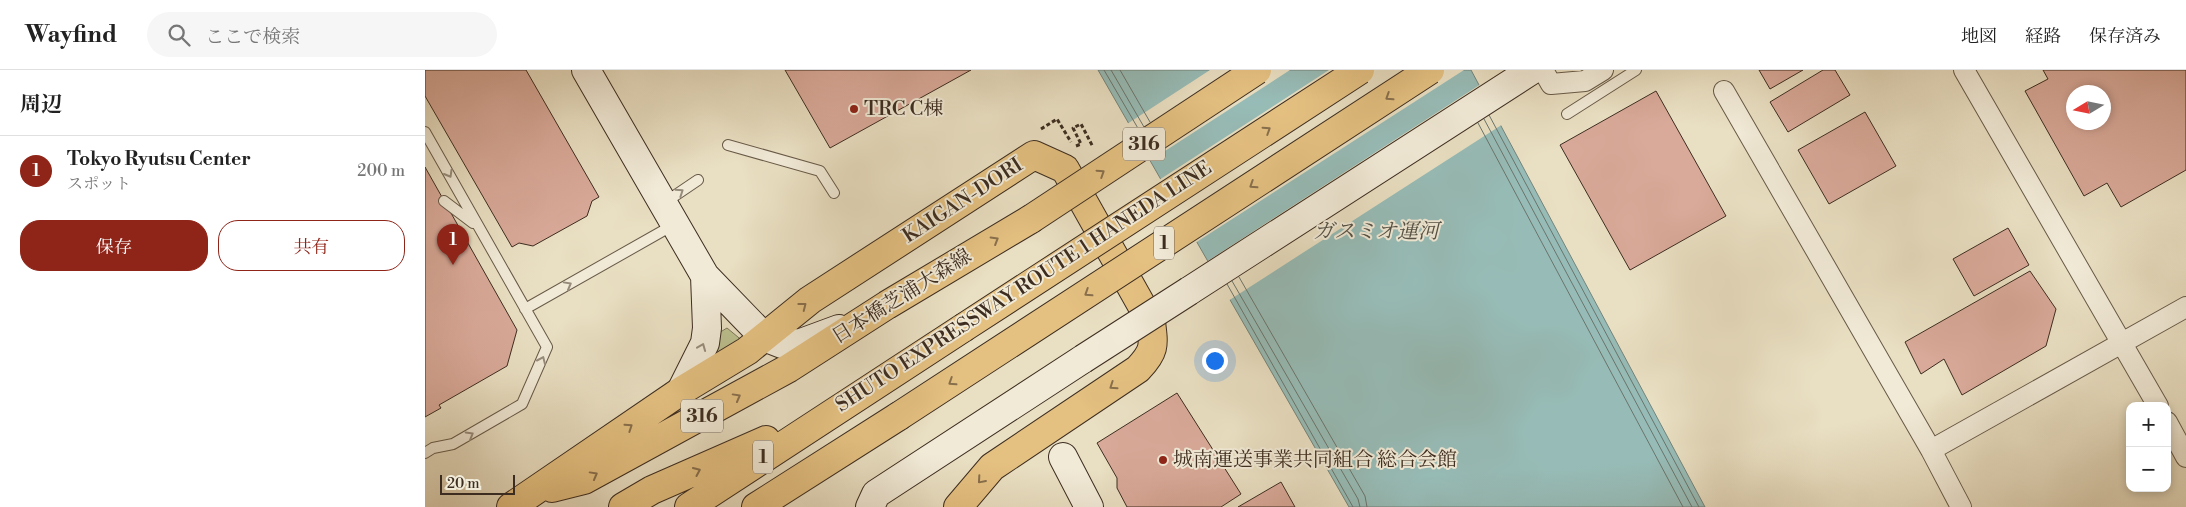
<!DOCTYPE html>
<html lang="ja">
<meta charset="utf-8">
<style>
:root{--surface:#fff;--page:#f6f6f6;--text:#222;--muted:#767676;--line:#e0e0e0;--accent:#8f2418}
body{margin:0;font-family:"Libre Bodoni","Noto Serif JP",serif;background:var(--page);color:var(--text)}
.controls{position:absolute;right:15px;bottom:15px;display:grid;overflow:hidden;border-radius:10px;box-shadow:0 2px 8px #0003}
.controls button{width:45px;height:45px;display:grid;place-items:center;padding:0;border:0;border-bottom:1px solid var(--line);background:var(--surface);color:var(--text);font:25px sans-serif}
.compass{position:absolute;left:1641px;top:15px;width:45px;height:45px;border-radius:50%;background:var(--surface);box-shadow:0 2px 8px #0003;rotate:260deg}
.scale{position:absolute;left:15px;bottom:12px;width:75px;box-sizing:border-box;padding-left:5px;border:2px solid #3d2d20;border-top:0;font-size:14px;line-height:18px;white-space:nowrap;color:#3d2d20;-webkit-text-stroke:4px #f1ead7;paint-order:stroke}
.you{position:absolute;left:789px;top:290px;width:18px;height:18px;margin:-12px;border:4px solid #fff;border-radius:50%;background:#1a73e8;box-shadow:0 0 0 8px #1a73e833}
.badge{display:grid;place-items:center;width:32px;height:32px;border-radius:50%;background:var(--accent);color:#fff;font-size:16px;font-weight:700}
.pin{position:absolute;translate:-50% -41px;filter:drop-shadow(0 1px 2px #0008)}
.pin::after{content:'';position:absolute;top:26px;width:18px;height:15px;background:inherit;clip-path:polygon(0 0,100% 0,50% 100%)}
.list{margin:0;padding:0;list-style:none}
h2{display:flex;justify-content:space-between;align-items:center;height:65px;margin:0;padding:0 20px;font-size:21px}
h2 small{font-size:16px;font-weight:400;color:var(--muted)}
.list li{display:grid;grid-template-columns:32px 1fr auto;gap:15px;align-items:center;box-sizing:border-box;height:70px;padding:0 20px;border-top:1px solid var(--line)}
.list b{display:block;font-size:19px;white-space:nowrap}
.list p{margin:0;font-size:16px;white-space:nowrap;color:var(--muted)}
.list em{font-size:16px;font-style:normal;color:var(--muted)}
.actions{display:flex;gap:10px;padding:15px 20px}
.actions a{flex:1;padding:11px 0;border:1px solid var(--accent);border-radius:20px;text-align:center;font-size:18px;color:var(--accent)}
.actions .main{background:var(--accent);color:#fff}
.icon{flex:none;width:28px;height:28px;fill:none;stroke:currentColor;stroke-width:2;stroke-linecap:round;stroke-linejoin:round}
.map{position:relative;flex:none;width:1761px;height:437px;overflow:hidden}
header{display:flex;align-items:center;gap:30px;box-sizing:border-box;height:70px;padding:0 25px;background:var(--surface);border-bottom:1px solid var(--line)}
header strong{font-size:24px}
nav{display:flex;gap:28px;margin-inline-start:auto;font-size:18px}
.search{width:350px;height:45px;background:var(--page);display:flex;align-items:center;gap:12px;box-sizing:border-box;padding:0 18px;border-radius:28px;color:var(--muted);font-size:19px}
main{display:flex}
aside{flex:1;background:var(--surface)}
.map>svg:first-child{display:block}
.green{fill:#bcc08f;stroke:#7c7658}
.water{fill:#97bcb7;stroke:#73837b}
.pier{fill:#e9dfc2}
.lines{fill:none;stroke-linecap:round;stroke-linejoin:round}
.shore{stroke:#6a746c;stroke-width:1}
.building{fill:#d9a999;stroke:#3d2d20;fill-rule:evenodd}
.lane-casing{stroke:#685a48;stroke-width:12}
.street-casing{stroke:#685a48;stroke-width:22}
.secondary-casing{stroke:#3d2d20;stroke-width:30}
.primary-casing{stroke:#3d2d20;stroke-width:30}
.highway-casing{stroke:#3d2d20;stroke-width:30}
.path{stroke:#3d2d20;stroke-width:3;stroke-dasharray:4 2.5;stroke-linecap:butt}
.lane{stroke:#f1ead7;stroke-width:10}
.street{stroke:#f1ead7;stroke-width:20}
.secondary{stroke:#f1ead7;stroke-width:28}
.primary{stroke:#e4c081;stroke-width:28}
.highway{stroke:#e4c081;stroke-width:28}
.secondary-bridge-casing{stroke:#3d2d20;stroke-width:30;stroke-linecap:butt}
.primary-bridge-casing{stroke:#3d2d20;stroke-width:30;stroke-linecap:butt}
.highway-bridge-casing{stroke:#3d2d20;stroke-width:30;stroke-linecap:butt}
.secondary-bridge{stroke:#f1ead7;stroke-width:28}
.primary-bridge{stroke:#e4c081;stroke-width:28}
.highway-bridge{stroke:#e4c081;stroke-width:28}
.oneway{stroke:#886f4c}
.oneway2{stroke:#978c7c}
.poi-dot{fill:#8f2418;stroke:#f1ead7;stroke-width:2}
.labels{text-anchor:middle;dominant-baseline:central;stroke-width:4;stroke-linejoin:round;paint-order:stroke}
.shield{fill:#f1ead7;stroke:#736657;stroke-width:1}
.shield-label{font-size:19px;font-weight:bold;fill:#3d2d20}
.poi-label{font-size:20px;fill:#3d2d20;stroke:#f1ead7;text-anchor:start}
.street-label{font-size:20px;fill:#3d2d20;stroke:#f1ead7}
.water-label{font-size:21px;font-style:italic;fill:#545146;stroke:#f1ead7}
</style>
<header>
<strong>Wayfind</strong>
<div class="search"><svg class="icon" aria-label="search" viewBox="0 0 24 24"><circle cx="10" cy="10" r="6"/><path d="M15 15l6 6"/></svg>ここで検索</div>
<nav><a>地図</a><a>経路</a><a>保存済み</a></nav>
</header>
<main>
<aside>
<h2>周辺<small></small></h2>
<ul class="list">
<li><span class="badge">1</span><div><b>Tokyo Ryutsu Center</b><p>スポット</p></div><em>200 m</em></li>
</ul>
<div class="actions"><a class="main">保存</a><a>共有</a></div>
</aside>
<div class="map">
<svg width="1761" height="437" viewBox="0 0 1761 437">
<rect width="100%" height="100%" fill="#e9dfc2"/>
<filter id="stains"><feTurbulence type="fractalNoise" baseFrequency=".004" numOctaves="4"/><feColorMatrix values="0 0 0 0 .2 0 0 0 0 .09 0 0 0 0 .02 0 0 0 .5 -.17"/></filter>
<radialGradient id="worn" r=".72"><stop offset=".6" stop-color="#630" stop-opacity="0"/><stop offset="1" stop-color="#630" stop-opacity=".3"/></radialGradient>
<!-- green -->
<path class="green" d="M302,258L319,272L289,293L293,277L292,264Z"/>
<!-- water -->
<path class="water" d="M673,0H1046L1280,437H924Z"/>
<!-- pier -->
<path class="pier" d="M785,0H865L723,92L702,54Z
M904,0H1039L770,173L734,110Z
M1056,14L1078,54L803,231L781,192Z"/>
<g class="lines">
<!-- shore -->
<path class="shore" d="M679,0L714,60
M686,0L719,57
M695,0L725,52
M1064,45L1274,437
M1059,49L1267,437
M1053,53L1258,437
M814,207L940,426L942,437
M807,211L933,429L935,437
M802,214L928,437"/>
</g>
<!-- building -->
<path class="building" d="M0,0H101L174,127L167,131L162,146L108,176L94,173L87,177L0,26Z
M360,0H546L405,78Z
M1334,0H1378L1345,19Z
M1398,0H1410L1425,25L1363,62L1345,32Z
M1618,0H1761V100L1696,137L1682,113L1659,126L1600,21L1623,9ZM1648,22H1678V52H1648Z
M1231,21L1301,146L1205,200L1135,75Z
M1440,42L1471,96L1404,134L1373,80Z
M0,97L92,260L82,296L14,335L16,338L0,347Z
M1583,158L1604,195L1549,226L1528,189Z
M1605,201L1631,239L1621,276L1537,325L1519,289L1496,304L1480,272Z
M752,323L816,424L796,437H702L692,418V408L672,373Z
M856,412L870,437H813Z"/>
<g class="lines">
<defs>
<path id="lane" d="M1142,44L1211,0
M0,62L122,277L97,334L28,374L8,378L0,383
M303,75L395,101L409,123
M19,131L48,153
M239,133L273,110
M100,239L250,154"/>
<path id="street" d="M1118,0L1126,14L1160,11L1178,0
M1539,0L1733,336
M1299,21L1506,380L1536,437
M1742,352L1761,387
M1506,380L1761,237"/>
<path id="secondary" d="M161,0L280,206L339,267L357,274L376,273L414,259
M764,221L1107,0
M256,321L280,273L282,258L280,206
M638,387L664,437
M445,437L451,424L658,289"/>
<path id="primary" d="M127,418L159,410L364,298L462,235L606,149
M86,437L256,321L322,281L385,230L609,85L640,99L726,252C729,276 730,281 713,299L567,397L533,437"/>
<path id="highway" d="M198,437L227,420L341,370
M264,437L538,258
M331,437L474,346"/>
</defs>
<!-- lane casing -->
<use href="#lane" class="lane-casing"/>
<!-- street casing -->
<use href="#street" class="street-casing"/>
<!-- secondary casing -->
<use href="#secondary" class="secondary-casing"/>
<!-- primary casing -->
<use href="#primary" class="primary-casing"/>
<!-- highway casing -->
<use href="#highway" class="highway-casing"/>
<!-- path -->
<path class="path" d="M616,59L632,49L646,72
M651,76L656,74L648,58L656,54L668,77"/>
<!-- lane -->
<use href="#lane" class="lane"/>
<!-- street -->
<use href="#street" class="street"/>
<!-- secondary -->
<use href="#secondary" class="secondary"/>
<!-- primary -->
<use href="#primary" class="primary"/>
<!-- highway -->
<use href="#highway" class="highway"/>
<defs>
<path id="secondary-bridge" d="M658,289L764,221"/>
<path id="primary-bridge" d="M606,149L832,0"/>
<path id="highway-bridge" d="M538,258L935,0
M474,346L1005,0"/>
</defs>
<!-- secondary-bridge casing -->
<use href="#secondary-bridge" class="secondary-bridge-casing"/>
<!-- primary-bridge casing -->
<use href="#primary-bridge" class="primary-bridge-casing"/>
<!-- highway-bridge casing -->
<use href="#highway-bridge" class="highway-bridge-casing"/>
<!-- secondary-bridge -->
<use href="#secondary-bridge" class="secondary-bridge"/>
<!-- primary-bridge -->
<use href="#primary-bridge" class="primary-bridge"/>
<!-- highway-bridge -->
<use href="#highway-bridge" class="highway-bridge"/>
</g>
<!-- one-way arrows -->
<defs><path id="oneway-chevron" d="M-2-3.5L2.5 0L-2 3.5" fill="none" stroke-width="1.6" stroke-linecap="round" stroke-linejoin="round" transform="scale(1.25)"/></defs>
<g class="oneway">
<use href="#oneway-chevron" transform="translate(964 27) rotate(147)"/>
<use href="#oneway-chevron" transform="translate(842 60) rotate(-33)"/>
<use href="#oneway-chevron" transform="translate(676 103) rotate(-33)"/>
<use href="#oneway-chevron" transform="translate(828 115) rotate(147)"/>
<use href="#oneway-chevron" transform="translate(570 170) rotate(-31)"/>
<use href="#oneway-chevron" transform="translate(663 223) rotate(147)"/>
<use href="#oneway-chevron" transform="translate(378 236) rotate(-38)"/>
<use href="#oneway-chevron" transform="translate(527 312) rotate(147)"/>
<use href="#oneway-chevron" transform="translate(688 316) rotate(146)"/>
<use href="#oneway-chevron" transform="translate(312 327) rotate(-29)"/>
<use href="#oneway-chevron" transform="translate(204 357) rotate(-34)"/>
<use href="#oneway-chevron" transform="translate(272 401) rotate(-24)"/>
<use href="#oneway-chevron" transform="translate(169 405) rotate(-29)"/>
<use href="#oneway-chevron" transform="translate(556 410) rotate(131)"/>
</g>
<g class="oneway2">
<use href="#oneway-chevron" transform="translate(24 104) rotate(60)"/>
<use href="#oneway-chevron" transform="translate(255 122) rotate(-34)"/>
<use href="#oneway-chevron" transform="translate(143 215) rotate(-29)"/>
<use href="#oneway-chevron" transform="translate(277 277) rotate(-68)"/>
<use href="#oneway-chevron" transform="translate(117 290) rotate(-66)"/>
<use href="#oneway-chevron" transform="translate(45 365) rotate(-30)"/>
</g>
<!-- markers -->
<g class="poi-dot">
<circle cx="429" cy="39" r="5"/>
<circle cx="738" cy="390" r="5"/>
</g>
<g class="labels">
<!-- shield labels -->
<g class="shield">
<rect x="698" y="57.5" width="42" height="33" rx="4"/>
<rect x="729" y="156.5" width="20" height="33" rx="4"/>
<rect x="256" y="329.5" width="42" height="33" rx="4"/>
<rect x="328" y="370.5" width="20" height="33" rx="4"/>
</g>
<g class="shield-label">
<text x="719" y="74">316</text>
<text x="739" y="173">1</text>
<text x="277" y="346">316</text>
<text x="338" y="387">1</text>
</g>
<!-- poi labels -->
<g class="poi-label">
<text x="439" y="39">TRC C棟</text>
<text x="748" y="390">城南運送事業共同組合 総合会館</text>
</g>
<!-- street labels -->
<g class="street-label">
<text transform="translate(538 131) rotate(-33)">KAIGAN-DORI</text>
<text transform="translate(599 217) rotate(-33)">SHUTO EXPRESSWAY ROUTE 1 HANEDA LINE</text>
<text transform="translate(477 227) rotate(-32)">日本橋芝浦大森線</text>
</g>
<!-- water labels -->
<g class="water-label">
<text x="951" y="162">ガスミオ運河</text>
</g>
</g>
<rect width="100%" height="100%" filter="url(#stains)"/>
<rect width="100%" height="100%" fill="url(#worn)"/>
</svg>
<div class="controls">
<button>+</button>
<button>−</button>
</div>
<svg class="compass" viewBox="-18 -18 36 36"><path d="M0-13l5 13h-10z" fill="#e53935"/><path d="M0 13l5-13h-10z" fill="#767676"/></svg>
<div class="scale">20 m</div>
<div class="you"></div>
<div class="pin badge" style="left:28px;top:195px">1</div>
</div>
</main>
